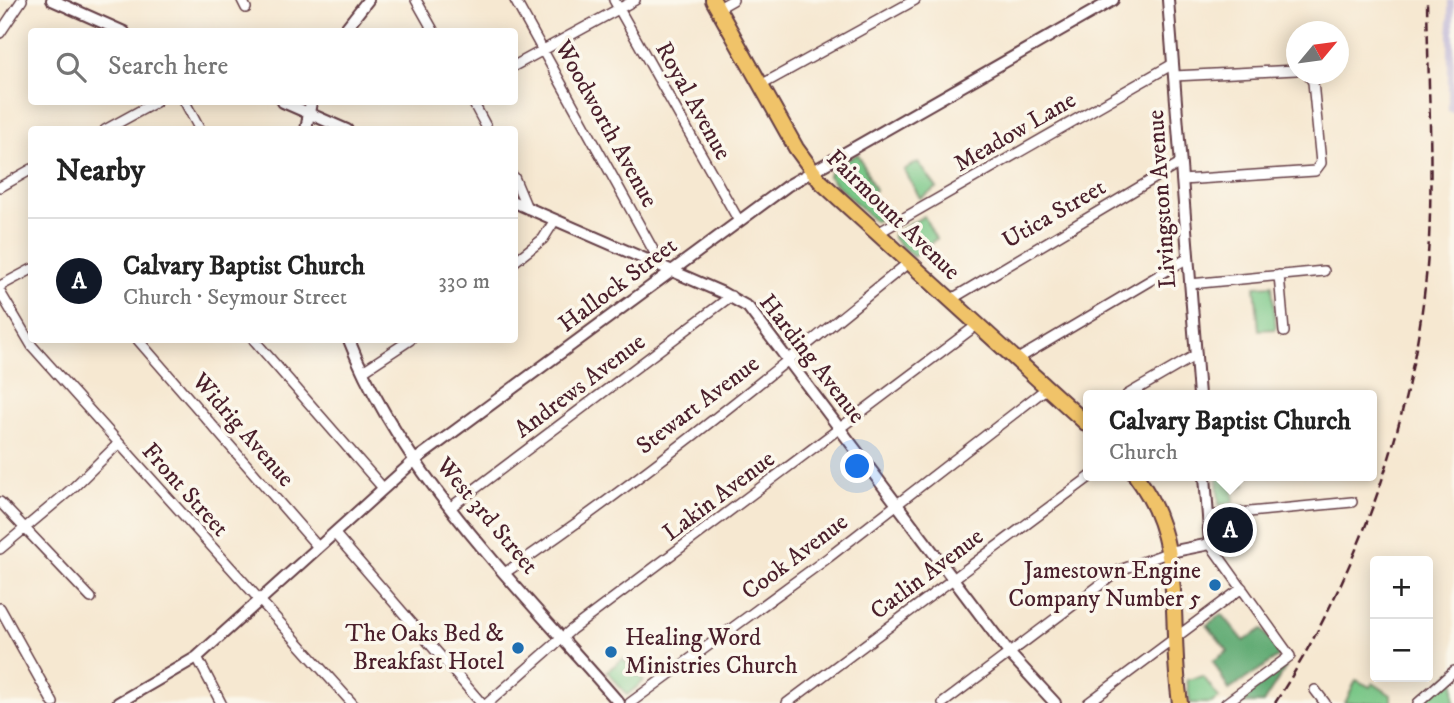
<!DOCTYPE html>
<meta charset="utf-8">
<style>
:root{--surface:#fff;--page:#f2f2f2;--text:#222;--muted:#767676;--line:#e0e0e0;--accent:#111827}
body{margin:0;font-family:"IM FELL DW Pica",serif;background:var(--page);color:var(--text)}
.controls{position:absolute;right:21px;bottom:21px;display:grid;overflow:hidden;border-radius:7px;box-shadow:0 4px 18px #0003}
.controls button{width:63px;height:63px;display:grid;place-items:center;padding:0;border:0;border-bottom:2px solid var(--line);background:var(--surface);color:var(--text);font:35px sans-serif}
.compass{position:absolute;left:1286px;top:21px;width:63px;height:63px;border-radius:50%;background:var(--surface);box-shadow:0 4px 18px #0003;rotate:61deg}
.you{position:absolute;left:858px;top:467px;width:24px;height:24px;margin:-18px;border:5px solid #fff;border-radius:50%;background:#1a73e8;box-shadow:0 0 0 10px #1a73e833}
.badge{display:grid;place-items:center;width:46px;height:46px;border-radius:50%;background:var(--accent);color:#fff;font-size:23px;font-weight:700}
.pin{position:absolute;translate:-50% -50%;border:4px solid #fff;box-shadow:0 2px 7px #0006}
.popup{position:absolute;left:1083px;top:390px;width:294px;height:91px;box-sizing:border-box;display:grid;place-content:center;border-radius:7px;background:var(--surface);filter:drop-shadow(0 2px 5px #0005);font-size:23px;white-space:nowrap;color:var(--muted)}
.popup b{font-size:26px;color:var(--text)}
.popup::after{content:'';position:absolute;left:50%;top:100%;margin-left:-14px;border:14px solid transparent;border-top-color:var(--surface)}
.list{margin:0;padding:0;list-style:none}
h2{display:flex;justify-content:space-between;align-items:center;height:91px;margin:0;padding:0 28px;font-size:30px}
h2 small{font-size:23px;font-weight:400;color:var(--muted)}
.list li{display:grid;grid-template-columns:46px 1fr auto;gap:21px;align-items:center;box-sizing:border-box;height:126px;padding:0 28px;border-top:2px solid var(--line)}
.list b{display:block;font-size:26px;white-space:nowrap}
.list p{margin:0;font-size:23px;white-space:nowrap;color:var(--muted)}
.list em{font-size:23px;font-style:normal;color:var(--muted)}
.icon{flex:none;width:38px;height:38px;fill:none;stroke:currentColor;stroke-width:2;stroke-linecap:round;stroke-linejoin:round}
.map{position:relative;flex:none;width:1454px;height:703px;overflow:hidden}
.search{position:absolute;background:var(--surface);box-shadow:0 4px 18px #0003;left:28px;top:28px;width:490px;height:77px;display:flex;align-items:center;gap:18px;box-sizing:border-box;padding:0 24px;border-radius:7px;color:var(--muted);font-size:26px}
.panel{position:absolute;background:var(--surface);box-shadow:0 4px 18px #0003;left:28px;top:126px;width:490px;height:217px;border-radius:7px}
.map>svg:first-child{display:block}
.industrial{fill:#c7c0d9}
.green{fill:#79c787;stroke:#627359;stroke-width:2}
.forest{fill:#62ac74;stroke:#566650;stroke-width:2}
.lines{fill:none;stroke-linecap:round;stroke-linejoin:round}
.minor-casing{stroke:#643d44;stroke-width:12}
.tertiary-casing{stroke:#643d44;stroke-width:14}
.primary-casing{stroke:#643d44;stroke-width:18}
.minor{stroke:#fff;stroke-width:9}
.tertiary{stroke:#fff;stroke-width:10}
.primary{stroke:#f0c369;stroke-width:14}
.rail{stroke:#4a1f2b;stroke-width:2.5;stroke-dasharray:10 5;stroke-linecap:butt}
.poi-dot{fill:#1f6fb2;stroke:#fbf7ec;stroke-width:2.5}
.labels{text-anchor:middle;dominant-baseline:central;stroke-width:7;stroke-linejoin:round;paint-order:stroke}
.street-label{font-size:24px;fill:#4a1f2b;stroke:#fbf7ec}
.poi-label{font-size:24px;fill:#4a1f2b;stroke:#fbf7ec;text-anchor:end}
</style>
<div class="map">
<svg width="1454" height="703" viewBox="0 0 1454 703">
<rect width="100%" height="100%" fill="#fbf7ec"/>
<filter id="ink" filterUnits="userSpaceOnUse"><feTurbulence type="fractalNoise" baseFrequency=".0143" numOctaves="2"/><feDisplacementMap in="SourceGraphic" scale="14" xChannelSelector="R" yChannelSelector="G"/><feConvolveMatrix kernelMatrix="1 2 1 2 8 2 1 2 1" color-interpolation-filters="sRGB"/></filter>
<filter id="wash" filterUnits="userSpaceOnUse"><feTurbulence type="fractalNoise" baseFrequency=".00686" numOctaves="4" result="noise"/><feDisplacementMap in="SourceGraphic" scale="28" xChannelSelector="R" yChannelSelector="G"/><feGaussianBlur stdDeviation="1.57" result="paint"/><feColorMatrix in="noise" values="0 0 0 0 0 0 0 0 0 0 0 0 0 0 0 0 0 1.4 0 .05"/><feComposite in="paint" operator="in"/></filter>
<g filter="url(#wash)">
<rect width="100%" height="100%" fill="#f6e8d1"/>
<!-- industrial -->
<path class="industrial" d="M1448,0H1454V113L1448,111Z"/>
<!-- green -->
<path class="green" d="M858,154L875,190L867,196L879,220L874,221L828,176L832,168Z
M918,162L937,188L920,198L904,170Z
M924,216L936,239L913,257L893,238V234Z
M1272,285L1276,329L1259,330L1255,286Z
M1217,476H1242L1245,485L1233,489L1234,502L1219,505Z
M623,659L644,681L627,695L607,671Z
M1454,671V703H1418Z
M1203,676L1219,698L1211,703H1190L1187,680Z
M1356,680L1370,687L1373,683L1391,695V703H1345Z"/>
<!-- forest -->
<path class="forest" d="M1222,614L1244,641L1262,629L1281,655L1229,690L1213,661L1228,651L1207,625Z
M1282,665L1286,667L1263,703H1232Z"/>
</g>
<g filter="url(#ink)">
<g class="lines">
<defs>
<path id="minor" d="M242,0L246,8
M416,0L434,32
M515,0L662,266
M614,0L739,221
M717,9L733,0
M0,33L22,0
M514,66L635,0
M1174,76L1296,70
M761,85L915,0
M185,102L200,130
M473,102L488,130
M105,130L156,102
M514,177L527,208
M1182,180L1315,171L1321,163L1313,82L1308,74
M0,187L32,169
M876,234L1173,64
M514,262L543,239L555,220
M1279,275L1284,332
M1190,284L1324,271
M0,286L32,269
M0,292L32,346L352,703
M950,300L1180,163
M138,340L318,547
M254,340L383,488
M1016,360L1188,258
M363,371L410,340
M1127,395L1196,355
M0,502L91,598
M451,507L731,296
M1208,516L1352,502
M334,533L481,703
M1210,544L1290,656L1226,703
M0,549L74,487L118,444
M506,572C646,478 777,369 908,263
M0,608L53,703
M197,657L221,703
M1315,690L1325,703
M488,703L571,630L977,325
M630,703L829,557L1047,388
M787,703L1091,476
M943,703L1120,570L1170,552
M1088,703L1242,588
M1418,703L1454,671"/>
<path id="tertiary" d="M52,0L124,32
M1168,0L1199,395
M343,32L368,0
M283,102L347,130
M306,130L311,102
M514,202L723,293L748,307L1009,653L1055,703
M349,340C402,476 524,592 619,703
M1170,552L1210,544L1205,476
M118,703L197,657L414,461L787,186L1113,0"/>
<path id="primary" d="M713,0L796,148L820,181L1088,425
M1136,476C1187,544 1168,624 1180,703"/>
</defs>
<!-- minor casing -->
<use href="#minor" class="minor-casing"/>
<!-- tertiary casing -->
<use href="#tertiary" class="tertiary-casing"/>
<!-- primary casing -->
<use href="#primary" class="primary-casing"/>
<!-- minor -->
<use href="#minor" class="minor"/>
<!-- tertiary -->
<use href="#tertiary" class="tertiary"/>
<!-- primary -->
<use href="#primary" class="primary"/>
<!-- rail -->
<path class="rail" d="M1275,703C1363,568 1420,401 1429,239C1433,159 1428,80 1427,0"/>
</g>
</g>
<!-- markers -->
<g class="poi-dot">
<circle cx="1215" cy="585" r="7"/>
<circle cx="518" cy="648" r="7"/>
<circle cx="611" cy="652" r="7"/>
</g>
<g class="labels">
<!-- street labels -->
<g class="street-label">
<text transform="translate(693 101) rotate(61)">Royal Avenue</text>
<text transform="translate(606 124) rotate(61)">Woodworth Avenue</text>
<text transform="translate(1015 132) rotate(-30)">Meadow Lane</text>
<text transform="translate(1162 199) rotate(-94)">Livingston Avenue</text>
<text transform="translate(1054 214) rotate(-30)">Utica Street</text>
<text transform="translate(893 215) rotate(44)">Fairmount Avenue</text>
<text transform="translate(618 285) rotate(-37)">Hallock Street</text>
<text transform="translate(812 359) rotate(52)">Harding Avenue</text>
<text transform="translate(580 386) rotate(-37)">Andrews Avenue</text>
<text transform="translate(698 405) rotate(-37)">Stewart Avenue</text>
<text transform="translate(243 430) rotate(49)">Widrig Avenue</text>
<text transform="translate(185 490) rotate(48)">Front Street</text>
<text transform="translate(719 496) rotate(-37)">Lakin Avenue</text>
<text transform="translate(487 516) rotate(50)">West 3rd Street</text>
<text transform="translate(795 557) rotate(-37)">Cook Avenue</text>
<text transform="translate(927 574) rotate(-37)">Catlin Avenue</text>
</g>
<!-- poi labels -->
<g class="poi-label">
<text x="1201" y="571">Jamestown Engine<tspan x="1201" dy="28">Company Number 5</tspan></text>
<text x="504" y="634">The Oaks Bed &amp;<tspan x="504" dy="28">Breakfast Hotel</tspan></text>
<text x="625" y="638" text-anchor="start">Healing Word<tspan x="625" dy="28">Ministries Church</tspan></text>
</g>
</g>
</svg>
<div class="controls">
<button>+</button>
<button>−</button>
</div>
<svg class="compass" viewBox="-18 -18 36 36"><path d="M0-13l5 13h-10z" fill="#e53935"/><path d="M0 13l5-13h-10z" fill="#767676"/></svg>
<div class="you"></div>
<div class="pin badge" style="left:1230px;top:530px">A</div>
<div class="popup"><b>Calvary Baptist Church</b>Church</div>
<div class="search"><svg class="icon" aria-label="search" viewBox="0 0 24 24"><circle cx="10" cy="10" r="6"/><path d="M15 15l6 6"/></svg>Search here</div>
<section class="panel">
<h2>Nearby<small></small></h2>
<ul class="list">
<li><span class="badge">A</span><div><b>Calvary Baptist Church</b><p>Church · Seymour Street</p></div><em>330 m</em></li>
</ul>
</section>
</div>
